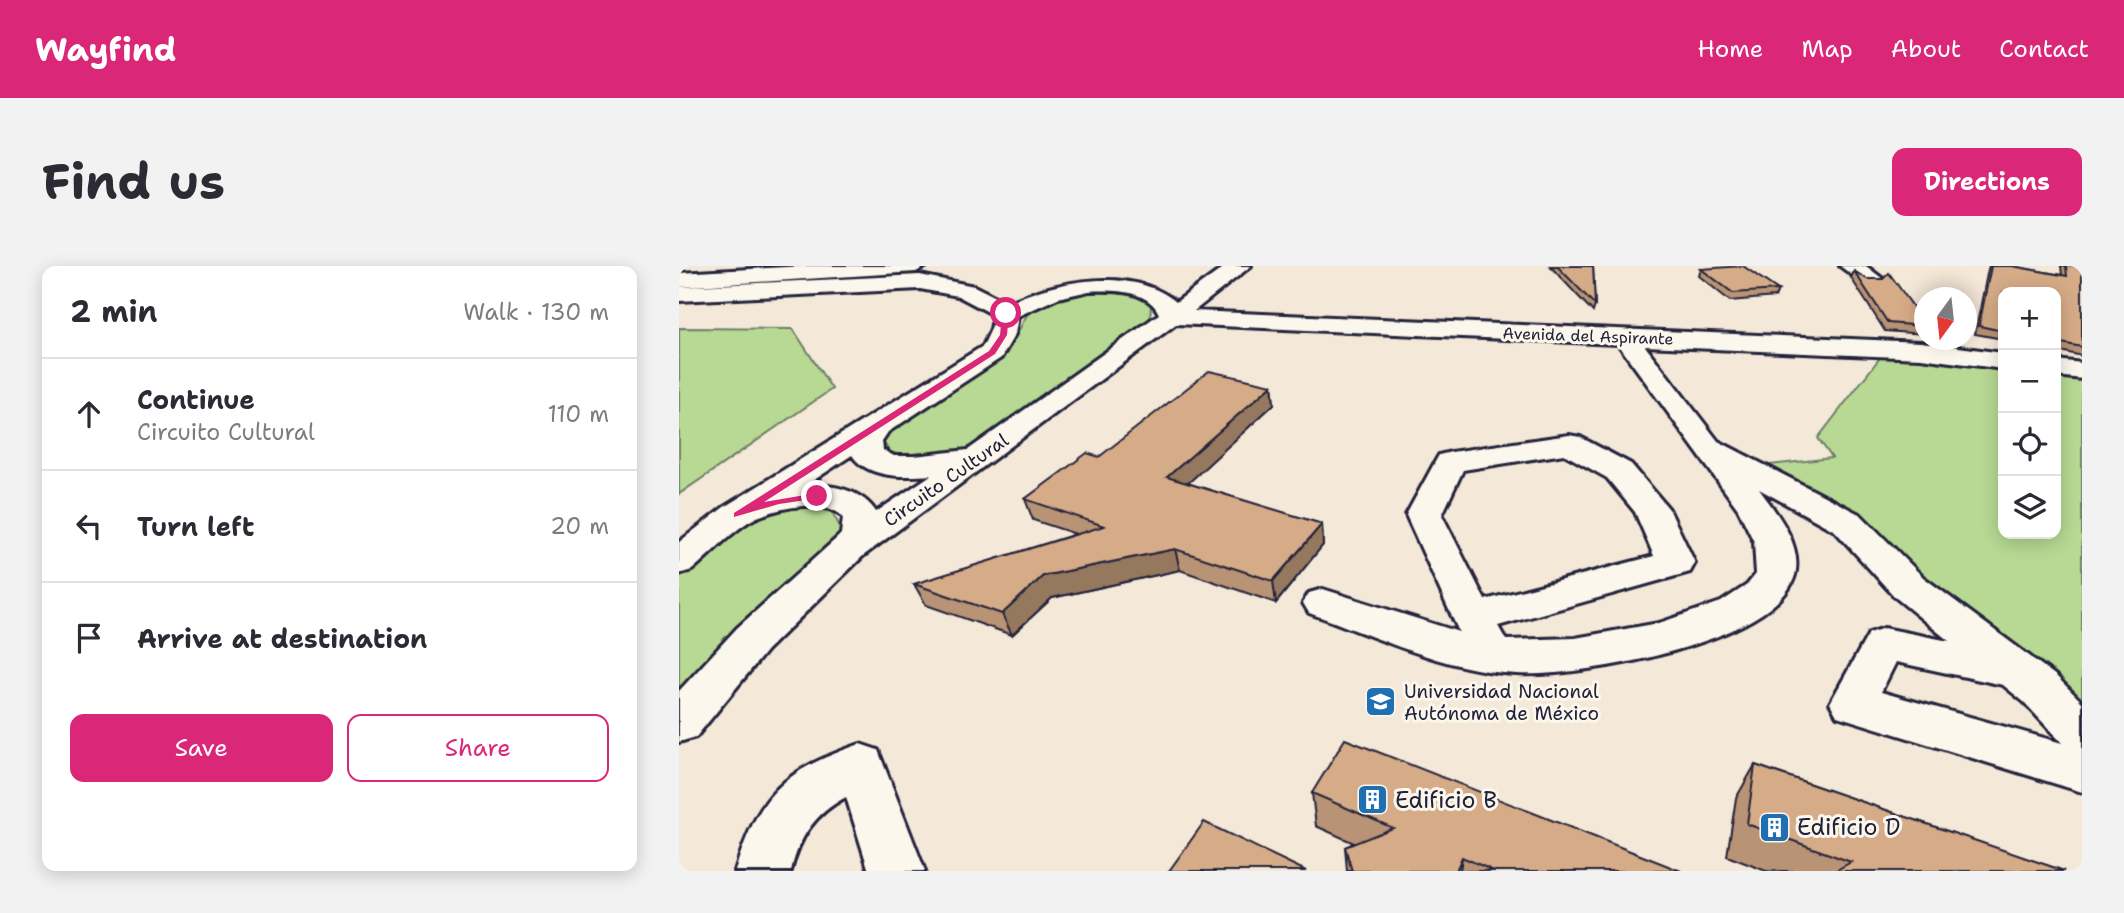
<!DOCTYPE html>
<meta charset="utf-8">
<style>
:root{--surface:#fff;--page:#f2f2f3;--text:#2b2b33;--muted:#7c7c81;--line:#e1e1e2;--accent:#db2777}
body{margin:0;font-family:"Shantell Sans",sans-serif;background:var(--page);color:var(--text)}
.controls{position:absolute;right:21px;top:21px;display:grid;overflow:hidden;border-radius:14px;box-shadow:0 4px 18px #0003}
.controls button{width:63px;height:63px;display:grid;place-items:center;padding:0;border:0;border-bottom:2px solid var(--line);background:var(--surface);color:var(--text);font:35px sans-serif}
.compass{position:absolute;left:1235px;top:21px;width:63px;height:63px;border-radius:50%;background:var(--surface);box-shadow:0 4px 18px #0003;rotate:195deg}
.stop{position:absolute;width:21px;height:21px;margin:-16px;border:5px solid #db2777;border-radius:50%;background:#fff}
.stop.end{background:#db2777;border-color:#fff;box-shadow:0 2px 7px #0008}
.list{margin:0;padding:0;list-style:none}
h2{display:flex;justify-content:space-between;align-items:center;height:91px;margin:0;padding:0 28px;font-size:30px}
h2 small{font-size:23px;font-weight:400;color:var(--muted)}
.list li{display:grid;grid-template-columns:46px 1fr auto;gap:21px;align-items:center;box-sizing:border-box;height:112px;padding:0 28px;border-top:2px solid var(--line)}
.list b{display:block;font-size:26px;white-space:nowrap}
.list p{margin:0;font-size:23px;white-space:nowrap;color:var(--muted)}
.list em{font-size:23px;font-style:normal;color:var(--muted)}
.actions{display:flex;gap:14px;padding:21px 28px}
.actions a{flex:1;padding:16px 0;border:2px solid var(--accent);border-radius:14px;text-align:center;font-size:24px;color:var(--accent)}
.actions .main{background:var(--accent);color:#fff}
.icon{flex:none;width:38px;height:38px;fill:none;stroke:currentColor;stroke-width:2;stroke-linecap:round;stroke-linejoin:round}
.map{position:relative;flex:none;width:1403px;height:605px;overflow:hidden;border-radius:14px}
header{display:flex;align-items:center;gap:42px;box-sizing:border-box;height:98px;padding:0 35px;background:var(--accent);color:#fff}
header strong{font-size:33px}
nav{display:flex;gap:38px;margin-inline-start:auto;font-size:24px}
.intro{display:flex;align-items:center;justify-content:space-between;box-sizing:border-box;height:168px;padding:0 42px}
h1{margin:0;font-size:49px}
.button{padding:18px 32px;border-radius:14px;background:var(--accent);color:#fff;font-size:24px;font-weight:700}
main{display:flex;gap:42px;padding:0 42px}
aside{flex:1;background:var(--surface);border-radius:14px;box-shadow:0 4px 18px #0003}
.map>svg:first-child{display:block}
.green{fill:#b7d993;stroke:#6c7e67;stroke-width:2}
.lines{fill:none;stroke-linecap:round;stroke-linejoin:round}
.minor-casing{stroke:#22223b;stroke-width:6}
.major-casing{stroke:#22223b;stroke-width:6}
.minor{fill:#fbf7ec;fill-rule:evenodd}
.major{fill:#fbf7ec;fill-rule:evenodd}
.wall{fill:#b89374;stroke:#22223b;stroke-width:2}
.shaded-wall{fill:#96785e;stroke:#22223b;stroke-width:2}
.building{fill:#d6ab87;stroke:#22223b;stroke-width:2}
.route{fill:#db2777}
.labels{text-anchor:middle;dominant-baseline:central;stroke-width:6;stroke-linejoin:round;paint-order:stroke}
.far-street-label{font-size:16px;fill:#22223b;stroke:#fbf7ec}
.street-label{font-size:19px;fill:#22223b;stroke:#fbf7ec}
.poi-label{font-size:19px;fill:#22223b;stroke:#fbf7ec;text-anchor:start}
.near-poi-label{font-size:23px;fill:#22223b;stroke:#fbf7ec;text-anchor:start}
</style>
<header>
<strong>Wayfind</strong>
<nav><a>Home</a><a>Map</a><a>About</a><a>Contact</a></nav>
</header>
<div class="intro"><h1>Find us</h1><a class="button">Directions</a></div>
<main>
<aside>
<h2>2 min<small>Walk · 130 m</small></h2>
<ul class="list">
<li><svg class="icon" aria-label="ahead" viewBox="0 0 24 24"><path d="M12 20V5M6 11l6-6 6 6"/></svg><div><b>Continue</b><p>Circuito Cultural</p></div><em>110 m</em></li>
<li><svg class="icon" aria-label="left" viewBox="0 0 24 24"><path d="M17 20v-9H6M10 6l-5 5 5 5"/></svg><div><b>Turn left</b></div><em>20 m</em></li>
<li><svg class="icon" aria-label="arrive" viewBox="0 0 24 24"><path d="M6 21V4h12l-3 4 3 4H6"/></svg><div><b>Arrive at destination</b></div></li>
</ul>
<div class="actions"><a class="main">Save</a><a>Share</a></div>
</aside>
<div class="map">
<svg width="1403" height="605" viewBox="0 0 1403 605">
<rect width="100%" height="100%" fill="#f4e8d8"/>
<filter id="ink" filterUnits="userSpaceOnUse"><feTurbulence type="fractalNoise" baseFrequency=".0143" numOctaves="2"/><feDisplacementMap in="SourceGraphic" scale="14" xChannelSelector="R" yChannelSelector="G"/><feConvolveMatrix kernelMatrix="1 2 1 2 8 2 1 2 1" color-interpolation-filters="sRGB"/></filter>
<g filter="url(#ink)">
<!-- green -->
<path class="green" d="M409,23L464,29L472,37L471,60L304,177L247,197L211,186L200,170L250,134L328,87L354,37Z
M0,62L114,63L153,123L0,228Z
M1203,89L1324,103V268H1377V110L1403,114V449L1081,200L1153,192L1139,172Z
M129,240L153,246L165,268L0,437V307C46,271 68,248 129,240Z"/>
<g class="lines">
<defs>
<path id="minor" d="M547,0H572L515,45L1242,76L1324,87V103L1242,92L966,80L1039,175L1182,249L1244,311L1377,410L1403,436V526L1158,450L1151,437L1190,367L1205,362L1270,375L1216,331L1156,265L1080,223C1097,246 1124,279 1116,309C1097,377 899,412 838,408C767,405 696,370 630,347L624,337L630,327L644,323L780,366L727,249L756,196L760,189L772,186L890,169L901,171L952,198L990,243L1016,297L1011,306L819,360L827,374L896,372L980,357L1042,336L1068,319L1077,308L1075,276L1059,243L939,78L497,58L184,290L88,384L17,471L0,476V425L58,362L158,272L162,268L164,251C146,232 104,241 81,250C61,257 31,289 13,304L0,308V276L45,241L304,80L312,63L315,49L279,30L241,23L0,35V21L241,9L295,20L329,37C377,14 454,0 497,36ZM410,25C432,24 469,23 480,48L289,184L235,190H215L204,184L203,175L209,166L322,92L336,68L339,50L379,32ZM885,188L928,212L956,246L975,290L806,334L763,249L784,204ZM173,189C189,213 226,211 252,209L197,246C182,223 152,218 126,220ZM1217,396L1324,419L1345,436L1383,477L1202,426Z
M1161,0H1187L1204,13L1201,18H1185Z
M1377,94L1403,97V113L1377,110Z
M181,478L199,484L246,605H190L167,531C135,548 120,571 112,605H56C80,527 104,505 181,478Z"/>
<path id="major" d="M126,0H248L237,6L0,21V7Z"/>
</defs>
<!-- minor casing -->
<use href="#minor" class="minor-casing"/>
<!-- major casing -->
<use href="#major" class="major-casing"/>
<!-- minor -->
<use href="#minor" class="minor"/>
<!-- major -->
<use href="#major" class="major"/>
</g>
<!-- wall -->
<path class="wall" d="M871,0H914L916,39L914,46Z
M1310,0H1333L1383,9L1382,0H1403V90L1377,84V26H1324V73L1296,68L1309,3Z
M1022,3L1099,24L1096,31L1051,35L1020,10Z
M1175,5L1245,56V68L1206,65L1172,12Z
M593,119L595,138L508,217L643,258L644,279L597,337L501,304L373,332L333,369L247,339L235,318L397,268L354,254L346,233L420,191Z
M1076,499L1385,605H1087L1048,590L1057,532Z
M633,527L1002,605H668L666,581L675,577L637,560Z"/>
<!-- shaded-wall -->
<path class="shaded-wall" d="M593,119L595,138L493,232L488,211Z
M643,258L644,279L597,337L594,315Z
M496,283L501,304L373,332L333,369L323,348L364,310Z
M783,591L781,605H777Z"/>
<!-- building -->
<path class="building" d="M878,0H914L916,39Z
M1063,0H1064L1099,24L1054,27L1022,3Z
M1312,0H1333L1388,10L1387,0H1403V81L1377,76V26H1324V65L1300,60Z
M1175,5L1188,13H1204L1210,7L1245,56V60L1209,57Z
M530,105L593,119L488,211L643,258L594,315L496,283L364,310L323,348L235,318L425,260L346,233L408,187L420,191Z
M666,473L1002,605H815L783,591L777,605H673L666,581L714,562L633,527Z
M1076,499L1385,605H1156L1172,596L1068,558Z
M525,556L627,605H490Z"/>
</g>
<!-- route -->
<path class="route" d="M327,45L330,47L328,69L316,88L85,236L138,227L143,230L141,232L100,238L55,251V247L310,85L321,69L323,47Z"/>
<!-- icons -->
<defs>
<symbol id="university-square" viewBox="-11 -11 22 22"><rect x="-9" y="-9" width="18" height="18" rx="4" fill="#1f6fb2" stroke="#fbf7ec"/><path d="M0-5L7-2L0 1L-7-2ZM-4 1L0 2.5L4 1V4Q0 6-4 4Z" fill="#fff"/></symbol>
<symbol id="building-square" viewBox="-11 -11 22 22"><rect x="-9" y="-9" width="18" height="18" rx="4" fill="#1f6fb2" stroke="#fbf7ec"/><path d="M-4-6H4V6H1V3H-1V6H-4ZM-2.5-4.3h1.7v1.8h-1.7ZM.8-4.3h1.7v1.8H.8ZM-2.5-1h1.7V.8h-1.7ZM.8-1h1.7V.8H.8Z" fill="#fff"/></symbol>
</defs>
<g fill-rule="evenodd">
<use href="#university-square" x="684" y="418" width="35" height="35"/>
<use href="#building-square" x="676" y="516" width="35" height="35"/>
<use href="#building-square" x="1078" y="544" width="35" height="35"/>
</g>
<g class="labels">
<!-- far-street labels -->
<g class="far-street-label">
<text transform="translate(909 70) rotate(2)">Avenida del Aspirante</text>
</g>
<!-- street labels -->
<g class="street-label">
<text transform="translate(267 214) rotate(-35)">Circuito Cultural</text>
</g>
<!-- poi labels -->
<g class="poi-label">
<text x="725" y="425">Universidad Nacional<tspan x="725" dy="22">Autónoma de México</tspan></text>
</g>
<!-- near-poi labels -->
<g class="near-poi-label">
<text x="716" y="534">Edificio B</text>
<text x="1118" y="561">Edificio D</text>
</g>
</g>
</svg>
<div class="controls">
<button>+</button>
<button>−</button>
<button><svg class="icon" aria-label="locate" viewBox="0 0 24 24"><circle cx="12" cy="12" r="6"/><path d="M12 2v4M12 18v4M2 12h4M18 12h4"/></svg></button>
<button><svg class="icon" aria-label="layers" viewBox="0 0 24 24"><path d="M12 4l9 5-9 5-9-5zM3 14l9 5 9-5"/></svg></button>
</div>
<svg class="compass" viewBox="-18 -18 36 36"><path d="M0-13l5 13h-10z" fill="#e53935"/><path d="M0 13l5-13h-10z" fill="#7c7c81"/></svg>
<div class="stop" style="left:327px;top:47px"></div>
<div class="stop end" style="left:138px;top:230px"></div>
</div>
</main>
